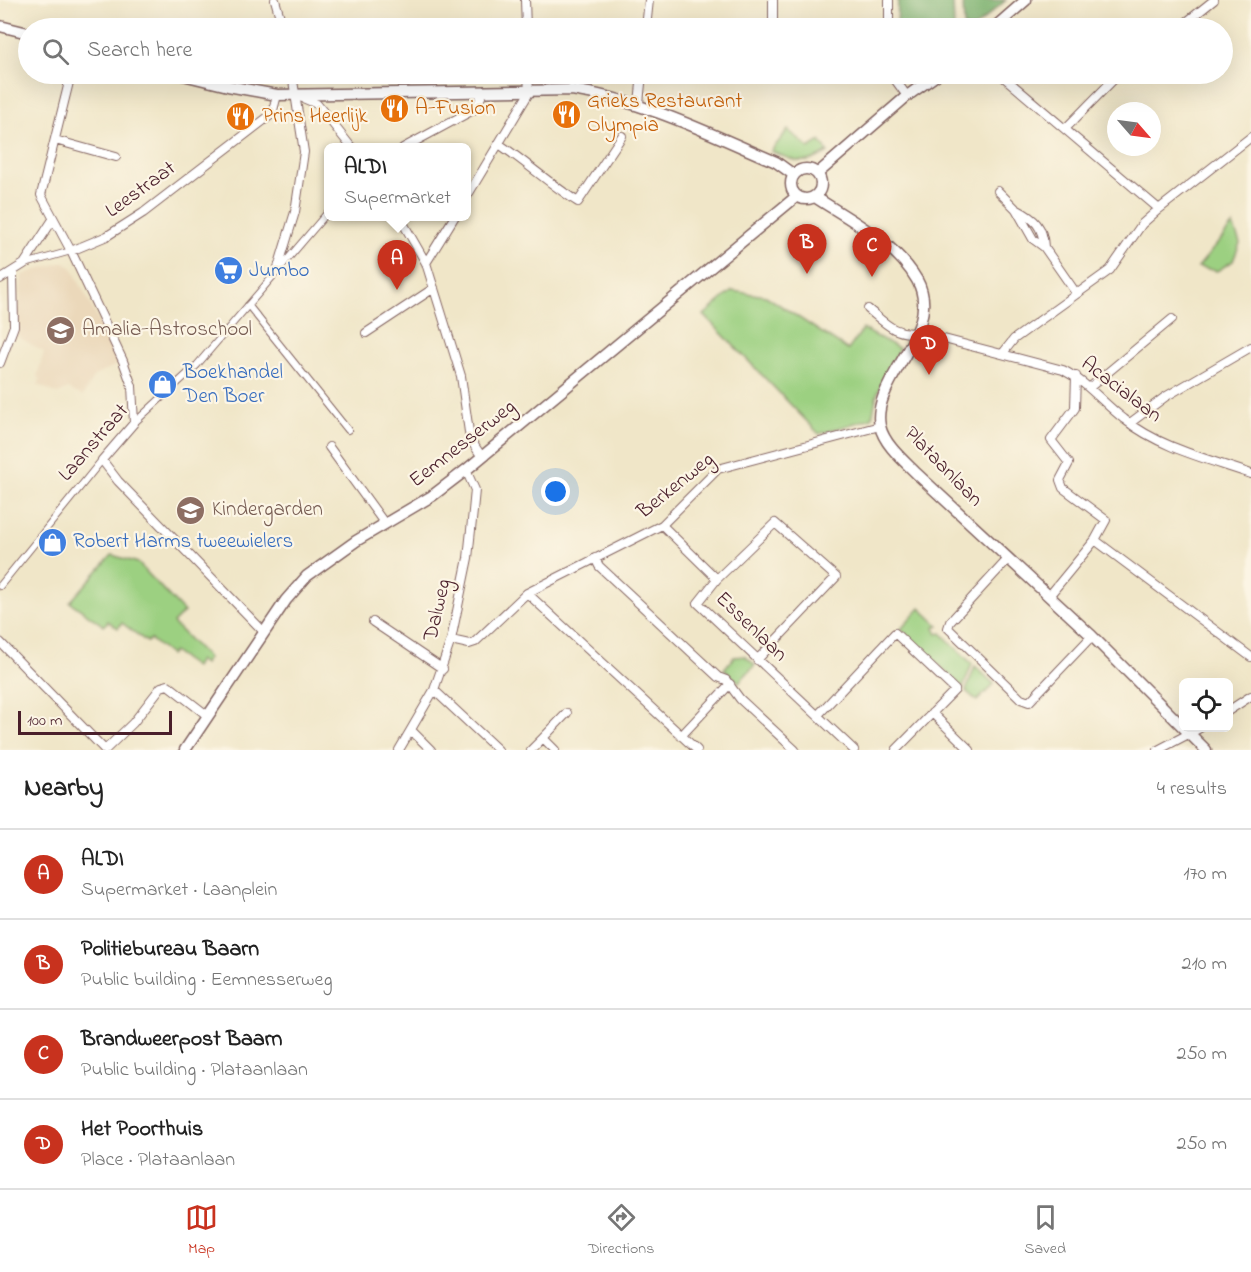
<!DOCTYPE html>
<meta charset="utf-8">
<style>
:root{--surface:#fff;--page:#f6f6f6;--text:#222;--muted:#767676;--line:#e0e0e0;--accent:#c8321e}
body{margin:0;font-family:"Indie Flower",sans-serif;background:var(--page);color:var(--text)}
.controls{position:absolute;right:18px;bottom:18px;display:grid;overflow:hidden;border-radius:9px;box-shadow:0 6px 24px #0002}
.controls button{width:54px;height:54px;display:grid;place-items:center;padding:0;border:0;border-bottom:2px solid var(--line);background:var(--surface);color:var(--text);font:30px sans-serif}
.compass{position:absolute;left:1107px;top:102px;width:54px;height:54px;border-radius:50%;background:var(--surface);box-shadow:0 6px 24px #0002;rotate:118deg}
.scale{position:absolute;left:18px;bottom:15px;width:154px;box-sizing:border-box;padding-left:6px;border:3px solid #4a1f2b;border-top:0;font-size:16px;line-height:21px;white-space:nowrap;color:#4a1f2b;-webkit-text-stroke:4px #fcf5e5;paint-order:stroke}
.you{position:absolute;left:556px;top:492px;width:21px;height:21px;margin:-15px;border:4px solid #fff;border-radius:50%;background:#1a73e8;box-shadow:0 0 0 9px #1a73e833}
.badge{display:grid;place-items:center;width:39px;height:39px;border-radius:50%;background:var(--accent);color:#fff;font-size:20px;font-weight:700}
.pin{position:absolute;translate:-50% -50px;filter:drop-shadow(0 2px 3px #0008)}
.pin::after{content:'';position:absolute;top:32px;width:21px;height:18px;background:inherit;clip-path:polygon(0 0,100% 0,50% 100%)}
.popup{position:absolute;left:324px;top:143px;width:147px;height:78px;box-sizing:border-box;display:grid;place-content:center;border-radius:9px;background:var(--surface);filter:drop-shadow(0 2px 4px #0005);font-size:20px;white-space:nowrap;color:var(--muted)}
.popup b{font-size:22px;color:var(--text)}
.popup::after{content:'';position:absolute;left:50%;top:100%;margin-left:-12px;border:12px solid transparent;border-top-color:var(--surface)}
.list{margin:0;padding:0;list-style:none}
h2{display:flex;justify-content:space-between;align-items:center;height:78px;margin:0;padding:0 24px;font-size:26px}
h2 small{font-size:20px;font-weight:400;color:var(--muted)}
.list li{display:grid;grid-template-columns:39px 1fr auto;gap:18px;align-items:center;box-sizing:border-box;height:90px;padding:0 24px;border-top:2px solid var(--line)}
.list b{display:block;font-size:22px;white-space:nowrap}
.list p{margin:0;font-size:20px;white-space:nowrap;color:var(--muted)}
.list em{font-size:20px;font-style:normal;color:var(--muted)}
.icon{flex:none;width:33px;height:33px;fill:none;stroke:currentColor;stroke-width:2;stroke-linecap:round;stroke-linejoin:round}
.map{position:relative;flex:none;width:1251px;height:750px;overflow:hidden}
.search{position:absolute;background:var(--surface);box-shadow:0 6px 24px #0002;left:18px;right:18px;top:18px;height:66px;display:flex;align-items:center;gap:15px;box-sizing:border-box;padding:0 21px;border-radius:33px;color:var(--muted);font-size:22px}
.sheet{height:438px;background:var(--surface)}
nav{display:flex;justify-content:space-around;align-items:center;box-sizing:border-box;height:84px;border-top:2px solid var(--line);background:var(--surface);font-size:16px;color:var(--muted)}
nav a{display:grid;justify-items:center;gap:3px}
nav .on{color:var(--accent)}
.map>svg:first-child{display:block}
.built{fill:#ebd8ba}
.green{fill:#9cd081;stroke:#737856;stroke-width:1.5}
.forest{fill:#7db26f;stroke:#64684d;stroke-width:1.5}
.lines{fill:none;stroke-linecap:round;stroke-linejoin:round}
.pedestrian-casing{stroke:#846562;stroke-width:8}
.minor-casing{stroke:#846562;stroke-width:10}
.tertiary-casing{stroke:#846562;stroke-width:13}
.pedestrian{stroke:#fff;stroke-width:6}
.minor{stroke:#fff;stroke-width:8}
.tertiary{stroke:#fff;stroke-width:10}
.labels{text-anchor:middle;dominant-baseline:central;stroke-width:4.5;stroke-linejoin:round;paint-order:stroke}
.food-label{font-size:21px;fill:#c56008;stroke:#fcf5e5;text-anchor:start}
.street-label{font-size:21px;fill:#4a1f2b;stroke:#fcf5e5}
.shop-label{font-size:21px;fill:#366cbe;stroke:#fcf5e5;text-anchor:start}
.education-label{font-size:21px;fill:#785e54;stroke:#fcf5e5;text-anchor:start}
</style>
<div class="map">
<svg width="1251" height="750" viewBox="0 0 1251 750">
<rect width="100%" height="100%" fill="#fcf5e5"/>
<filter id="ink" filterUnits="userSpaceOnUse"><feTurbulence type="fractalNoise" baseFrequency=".0167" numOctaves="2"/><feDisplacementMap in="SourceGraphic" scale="12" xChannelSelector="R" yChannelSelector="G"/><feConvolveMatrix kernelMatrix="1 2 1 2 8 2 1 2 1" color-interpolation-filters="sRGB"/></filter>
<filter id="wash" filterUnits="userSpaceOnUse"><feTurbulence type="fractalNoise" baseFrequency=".008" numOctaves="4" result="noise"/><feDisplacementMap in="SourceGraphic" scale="24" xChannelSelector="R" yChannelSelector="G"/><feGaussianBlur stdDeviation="1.35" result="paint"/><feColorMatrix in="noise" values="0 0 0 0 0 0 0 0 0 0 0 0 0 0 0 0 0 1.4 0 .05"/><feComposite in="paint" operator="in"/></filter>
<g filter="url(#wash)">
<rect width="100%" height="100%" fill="#f0e6c8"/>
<!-- built -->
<path class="built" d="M59,263H65L72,268L120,363L94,376L83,396L68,389L58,394L38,385L40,379L37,376L44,352L17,336L22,275Z"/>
<!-- green -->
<path class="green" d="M788,130L809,148L820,141L828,152C804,167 796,162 771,151Z
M1233,225L1240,243L1233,261L1217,271L1198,267Z
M732,291L766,296L848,350L863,329L899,348L877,394L872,418L819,434L704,315Z
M112,555L138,563L184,612L173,623L208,658L204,664L199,660L195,667L173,652L170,655L150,639L147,642L122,623L118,628L108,621L104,626L70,602Z
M920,608L939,626L934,628L937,634L941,633L972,664L963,688L901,629Z
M745,656L755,665L739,682L724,669L734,657Z
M975,666L994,684L977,701L966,691Z"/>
<!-- forest -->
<path class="forest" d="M898,0H953L954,28H897Z
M963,0H1006L974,28H964Z"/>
</g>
<g filter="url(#ink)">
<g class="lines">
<defs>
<path id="pedestrian" d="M25,264L71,251
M248,305L348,430
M134,423L197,365L328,212
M0,586L102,460"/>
<path id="minor" d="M275,0L283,28
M525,0L526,28
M646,28L649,0
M773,28V0
M889,28V0
M1179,28L1214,0
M71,74L41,195L71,251L123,361L132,386L134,423L102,460L118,481L264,632
M891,74L907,96
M1000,74L1159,209L1251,137
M298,96L317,104L352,148
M639,103L642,74
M1065,129L1119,74
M55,140L116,157
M499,144C527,163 550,184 578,202L622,136
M403,148L475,109L483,93
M998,191L1016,209L1033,239L1044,247L1076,293
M466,198L529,93L528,74
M1016,209C1035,219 1043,226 1044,247
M399,216L426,263L461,376L470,439L482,457
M71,251L107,236L143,213L272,114L277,95
M426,263L455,216
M277,271L295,212L304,152L292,74
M0,279L24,264L52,221
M868,309C884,322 895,336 917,332L1063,370C1087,382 1103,403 1124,419C1160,448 1208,459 1251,474
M366,333L434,288
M1003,353L1014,339L1110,270L1142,224L1159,209
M0,363L14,326L13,273
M1089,388L1172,319
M1130,423L1165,397L1251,347
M329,447L385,524
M662,525L717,579L698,603L854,750
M1095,540L1251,657
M595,558L599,566L718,677L726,680L740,699L795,750
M1008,559L950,622L948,628L1021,699L1029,702L1092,636
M717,579L775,523L836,577L757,660
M527,593L697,750
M1049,596L1095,540L1106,520L1063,488L1060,480L1069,463L1051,440L1075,408L1076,376
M373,622L443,669
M451,640L469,644L475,642L527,593L662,525L718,469L880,426
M0,642L105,750
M434,690L498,750
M1228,711L1251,696
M932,713L970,750
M818,715L895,633L955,690L896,750
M412,731L431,750
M681,736L730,684
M543,738L567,713
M105,750L133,723L161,687L168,685L208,716
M399,750L434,690L451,640L468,558L473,511L475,490L466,470
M531,750L543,738L555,750
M1158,750L1200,728"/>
<path id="tertiary" d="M0,26L28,33
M994,28L1026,0
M179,74L228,86L277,95L572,90C646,101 708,133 776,162L794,175
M791 184a15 15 0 1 1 30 0a15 15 0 1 1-30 0Z
M817,174L907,96L938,74
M815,197C850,220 896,243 917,280C945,330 870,381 880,426C884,444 903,460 916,473L1092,636L1206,750
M185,750L286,600L307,576L356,541L432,496L466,470L797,196"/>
</defs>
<!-- pedestrian casing -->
<use href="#pedestrian" class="pedestrian-casing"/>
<!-- minor casing -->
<use href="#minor" class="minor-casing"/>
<!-- tertiary casing -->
<use href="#tertiary" class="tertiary-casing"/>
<!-- pedestrian -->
<use href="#pedestrian" class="pedestrian"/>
<!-- minor -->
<use href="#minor" class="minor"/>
<!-- tertiary -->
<use href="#tertiary" class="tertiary"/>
</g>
</g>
<!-- icons -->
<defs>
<symbol id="restaurant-disc" viewBox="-11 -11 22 22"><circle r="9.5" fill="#e8710a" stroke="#fcf5e5"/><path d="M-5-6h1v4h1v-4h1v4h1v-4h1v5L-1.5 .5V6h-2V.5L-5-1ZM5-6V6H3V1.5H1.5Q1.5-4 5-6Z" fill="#fff"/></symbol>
<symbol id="supermarket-disc" viewBox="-11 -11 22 22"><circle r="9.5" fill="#3f7fe0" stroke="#fcf5e5"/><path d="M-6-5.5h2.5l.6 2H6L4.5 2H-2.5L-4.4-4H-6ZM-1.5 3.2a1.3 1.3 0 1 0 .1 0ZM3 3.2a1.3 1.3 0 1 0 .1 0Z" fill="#fff"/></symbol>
<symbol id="school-disc" viewBox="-11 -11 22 22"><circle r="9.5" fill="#8d6e63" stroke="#fcf5e5"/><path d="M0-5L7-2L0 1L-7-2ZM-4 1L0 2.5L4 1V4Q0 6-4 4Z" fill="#fff"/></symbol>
<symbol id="shop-disc" viewBox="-11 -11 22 22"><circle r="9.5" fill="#3f7fe0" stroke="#fcf5e5"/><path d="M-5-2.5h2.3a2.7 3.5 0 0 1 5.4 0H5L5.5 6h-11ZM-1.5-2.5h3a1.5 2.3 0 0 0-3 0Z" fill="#fff"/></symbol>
</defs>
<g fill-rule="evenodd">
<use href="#restaurant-disc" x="378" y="92" width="33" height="33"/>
<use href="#restaurant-disc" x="550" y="98" width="33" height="33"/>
<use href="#restaurant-disc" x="224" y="100" width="33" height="33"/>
<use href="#supermarket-disc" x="212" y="254" width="33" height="33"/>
<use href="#school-disc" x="44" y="314" width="33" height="33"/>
<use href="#shop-disc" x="146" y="368" width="33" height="33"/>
<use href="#school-disc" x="174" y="494" width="33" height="33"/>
<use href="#shop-disc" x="36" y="526" width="33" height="33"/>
</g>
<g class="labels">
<!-- food labels -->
<g class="food-label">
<text x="587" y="102">Grieks Restaurant<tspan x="587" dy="24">Olympia</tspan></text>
<text x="415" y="109">A-Fusion</text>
<text x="262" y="117">Prins Heerlijk</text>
</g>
<!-- street labels -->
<g class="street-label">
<text transform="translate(141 190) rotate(-36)">Leestraat</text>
<text transform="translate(1121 390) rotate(37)">Acacialaan</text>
<text transform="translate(94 443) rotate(-49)">Laanstraat</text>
<text transform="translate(463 444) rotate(-38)">Eemnesserweg</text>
<text transform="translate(943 467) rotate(46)">Plataanlaan</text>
<text transform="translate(676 486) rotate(-39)">Berkenweg</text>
<text transform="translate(438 610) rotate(-77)">Dalweg</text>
<text transform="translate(751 627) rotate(44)">Essenlaan</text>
</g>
<!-- shop labels -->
<g class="shop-label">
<text x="249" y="271">Jumbo</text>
<text x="183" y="373">Boekhandel<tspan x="183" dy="24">Den Boer</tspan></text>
<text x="73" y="542">Robert Harms tweewielers</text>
</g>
<!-- education labels -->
<g class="education-label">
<text x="82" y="330">Amalia-Astroschool</text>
<text x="212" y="510">Kindergarden</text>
</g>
</g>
</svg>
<div class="controls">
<button><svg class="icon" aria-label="locate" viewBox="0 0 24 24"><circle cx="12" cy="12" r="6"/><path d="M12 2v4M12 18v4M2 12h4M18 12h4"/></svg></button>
</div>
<svg class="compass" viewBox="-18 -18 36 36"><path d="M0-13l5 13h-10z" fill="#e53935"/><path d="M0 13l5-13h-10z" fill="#767676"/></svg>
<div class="scale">100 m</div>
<div class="you"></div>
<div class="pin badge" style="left:397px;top:290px">A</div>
<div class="popup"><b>ALDI</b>Supermarket</div>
<div class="pin badge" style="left:807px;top:274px">B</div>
<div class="pin badge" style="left:872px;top:277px">C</div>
<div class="pin badge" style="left:929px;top:375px">D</div>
<div class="search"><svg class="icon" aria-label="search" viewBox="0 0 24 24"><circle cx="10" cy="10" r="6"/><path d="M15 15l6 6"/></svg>Search here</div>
</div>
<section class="sheet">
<h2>Nearby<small>4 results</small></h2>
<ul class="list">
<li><span class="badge">A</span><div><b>ALDI</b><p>Supermarket · Laanplein</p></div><em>170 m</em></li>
<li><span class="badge">B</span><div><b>Politiebureau Baarn</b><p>Public building · Eemnesserweg</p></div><em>210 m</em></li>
<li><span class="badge">C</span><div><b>Brandweerpost Baarn</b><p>Public building · Plataanlaan</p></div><em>250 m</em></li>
<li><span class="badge">D</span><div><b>Het Poorthuis</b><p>Place · Plataanlaan</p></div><em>250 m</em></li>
</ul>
</section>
<nav>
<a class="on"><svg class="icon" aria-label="map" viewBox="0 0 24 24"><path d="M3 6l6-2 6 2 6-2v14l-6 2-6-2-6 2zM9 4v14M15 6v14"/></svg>Map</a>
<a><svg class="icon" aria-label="directions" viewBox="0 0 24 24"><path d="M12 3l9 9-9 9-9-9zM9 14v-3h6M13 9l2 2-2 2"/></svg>Directions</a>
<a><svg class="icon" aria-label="saved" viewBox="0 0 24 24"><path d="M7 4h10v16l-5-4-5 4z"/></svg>Saved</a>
</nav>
